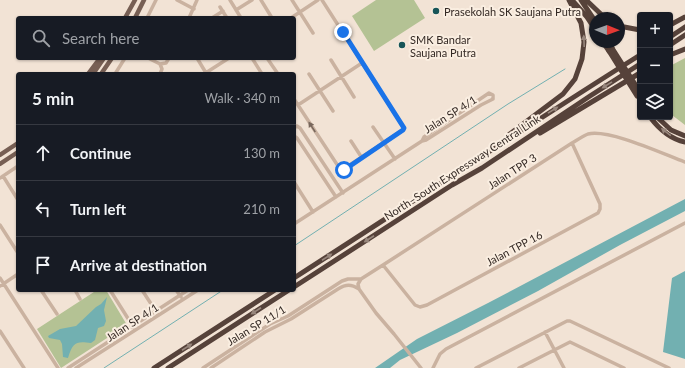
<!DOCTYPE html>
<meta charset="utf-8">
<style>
:root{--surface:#171b24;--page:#242831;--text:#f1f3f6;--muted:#9ea1a6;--line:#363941}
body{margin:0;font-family:Lato,sans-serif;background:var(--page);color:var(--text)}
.controls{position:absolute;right:12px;top:12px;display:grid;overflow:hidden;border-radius:4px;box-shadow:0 1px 3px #0004}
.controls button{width:36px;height:36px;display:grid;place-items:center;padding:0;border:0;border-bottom:1px solid var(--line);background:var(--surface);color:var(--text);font:20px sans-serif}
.compass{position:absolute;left:589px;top:12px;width:36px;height:36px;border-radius:50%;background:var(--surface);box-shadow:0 1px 3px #0004;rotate:91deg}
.stop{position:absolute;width:12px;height:12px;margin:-9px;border:3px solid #1a73e8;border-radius:50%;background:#fff}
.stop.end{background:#1a73e8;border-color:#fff;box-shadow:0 1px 4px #0008}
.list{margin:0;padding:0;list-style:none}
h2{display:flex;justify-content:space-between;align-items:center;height:52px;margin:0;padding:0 16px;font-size:17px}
h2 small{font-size:13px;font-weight:400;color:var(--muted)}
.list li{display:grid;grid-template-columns:26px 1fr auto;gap:12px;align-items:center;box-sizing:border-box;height:56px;padding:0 16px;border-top:1px solid var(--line)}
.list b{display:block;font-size:15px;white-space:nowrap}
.list em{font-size:13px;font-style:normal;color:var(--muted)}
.icon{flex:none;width:22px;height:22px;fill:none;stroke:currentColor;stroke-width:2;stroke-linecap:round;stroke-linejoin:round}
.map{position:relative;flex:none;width:685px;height:368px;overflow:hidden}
.search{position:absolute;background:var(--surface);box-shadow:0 1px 3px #0004;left:16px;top:16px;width:280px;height:44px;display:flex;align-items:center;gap:10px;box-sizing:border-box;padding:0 14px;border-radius:4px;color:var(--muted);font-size:15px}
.panel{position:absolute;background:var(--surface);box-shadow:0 1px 3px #0004;left:16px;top:72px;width:280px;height:220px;border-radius:4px}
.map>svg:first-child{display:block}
.green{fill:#b4c294}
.water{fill:#72b0b1}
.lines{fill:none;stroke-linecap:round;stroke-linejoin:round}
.stream{stroke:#72b0b1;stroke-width:1}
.minor{stroke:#cab2a0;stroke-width:3.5}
.major{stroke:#775f54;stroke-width:4.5}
.highway{stroke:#56423a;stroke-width:5}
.highway-bridge{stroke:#56423a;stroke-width:5}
.oneway{fill:#98877d}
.oneway2{fill:#78675c}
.route{stroke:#1a73e8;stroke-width:5}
.poi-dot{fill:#175558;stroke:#faeee1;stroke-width:1.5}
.labels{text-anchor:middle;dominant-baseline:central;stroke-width:4;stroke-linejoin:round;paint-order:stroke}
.poi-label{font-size:11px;fill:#342924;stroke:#faeee1;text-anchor:start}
.street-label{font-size:11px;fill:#342924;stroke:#faeee1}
</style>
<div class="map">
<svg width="685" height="368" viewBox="0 0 685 368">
<rect width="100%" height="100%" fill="#f2e3d5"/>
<!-- green -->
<path class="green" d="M376,0H414L425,18L374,51L352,16Z
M685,58V125L672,115L670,112V66Z
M97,290H106L127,325L61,368L37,329Z"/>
<!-- water -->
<path class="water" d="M685,199V211L620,245L538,291L457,333L400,360L390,368H375L417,339L488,303Z
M685,271V359L663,352L672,278Z
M107,297L104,310L106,321L104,326L98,328L95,340L91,343C76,341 73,342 68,358L63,357L62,344L60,340L49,338L48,336L60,329L76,326L96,307L101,304Z"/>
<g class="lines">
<!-- stream -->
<path class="stream" d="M294,246L508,104L565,69
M104,368L223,290"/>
<!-- minor -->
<path class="minor" d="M177,0L194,9
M230,0L241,18
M261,0L272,18
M292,0L313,33
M220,7L227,18
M236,10L252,0
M147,18L156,0
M189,18L197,0
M212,18L223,11
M291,18L318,0
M148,58L160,64
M197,58L206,73
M252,58L262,74
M267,58L278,74
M331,60L354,97
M160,64L166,63L169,58
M115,74L125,58
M160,74L162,69L160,64
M204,74L229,58
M309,74L333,111
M294,99L340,169L342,170L403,130L404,128L322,0
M298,105L362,63
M294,127L297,126L300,128L343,193
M373,127L395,159
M294,136L297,138L336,197
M351,141L362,158
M3,176L18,200
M0,178L18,166
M294,182L313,212
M294,224L422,141L426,140L481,105L493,99V95L489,93L424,137L422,141
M0,225L18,253
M383,265L415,305L420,307L427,305L598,213L600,209V204L572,143
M0,278L58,368
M361,279L358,284L359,289L376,313L394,334L421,368
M0,286L18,274
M41,290L57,314
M75,290L80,299
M110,290L134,328
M142,290L157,313
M176,290L181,297
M0,331L24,368
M545,332L564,368
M68,368L188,290
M76,368L198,290
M203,368L270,324L288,316L342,281L348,279H361L383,265L572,143C577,140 583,136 588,134C610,129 663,154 685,162
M211,368L265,332L291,319L338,289C346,284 351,284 359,289
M433,368L440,354L446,349L685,223
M476,368L567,321H570L669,368
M519,368L570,342L624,368"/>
<!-- major -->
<path class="major" d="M125,18L135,0
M135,18L144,0
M88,74L100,58
M93,74L104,58
M101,74L112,58
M0,155L18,143
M0,164L18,152"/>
<!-- highway -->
<path class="highway" d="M572,0L587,17L595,29
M581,0L595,21
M586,0L605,18
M670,25L685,17
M619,26L640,30
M670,37L685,27
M603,42L609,51
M608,42L612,48
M670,45L685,35
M670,55L685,49
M650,117C659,129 670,139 685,142
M657,117L671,130L685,136
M540,133L640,73
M507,136L563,94L575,79L582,59L584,42L581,23L569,0
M294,278C409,204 524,128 640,55
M294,287L452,185L482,168L590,96L640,64
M154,368L275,290
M168,368L289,290"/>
<!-- highway-bridge -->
<path class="highway-bridge" d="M612,48L640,92
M609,51L637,96"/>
</g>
<!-- one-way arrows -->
<defs><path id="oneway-solid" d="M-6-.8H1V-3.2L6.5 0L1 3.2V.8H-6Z"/></defs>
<g class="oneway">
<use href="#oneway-solid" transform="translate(584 41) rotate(-92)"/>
<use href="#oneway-solid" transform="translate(607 85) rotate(148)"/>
<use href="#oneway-solid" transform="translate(553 110) rotate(-32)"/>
<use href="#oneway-solid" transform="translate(666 132) rotate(-142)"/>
<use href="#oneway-solid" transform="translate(369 239) rotate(147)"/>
<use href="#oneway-solid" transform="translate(327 257) rotate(-33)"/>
<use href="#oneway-solid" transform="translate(256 311) rotate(147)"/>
<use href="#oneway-solid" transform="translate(187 347) rotate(-33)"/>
</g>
<use class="oneway2" href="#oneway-solid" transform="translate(312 127) rotate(-123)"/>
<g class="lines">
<!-- route -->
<path class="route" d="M343,32L404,128L403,130L344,170"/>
</g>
<!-- markers -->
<g class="poi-dot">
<circle cx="436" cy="11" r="4"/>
<circle cx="402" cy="45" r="4"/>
</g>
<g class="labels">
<!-- poi labels -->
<g class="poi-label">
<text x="444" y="11">Prasekolah SK Saujana Putra</text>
<text x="410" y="39">SMK Bandar<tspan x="410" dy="13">Saujana Putra</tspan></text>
</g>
<!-- street labels -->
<g class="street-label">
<text transform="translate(450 114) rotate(-32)">Jalan SP 4/1</text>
<text transform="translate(462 167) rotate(-33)">North–South Expressway Central Link</text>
<text transform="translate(512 171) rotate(-33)">Jalan TPP 3</text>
<text transform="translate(514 248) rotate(-28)">Jalan TPP 16</text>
<text transform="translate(132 322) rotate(-33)">Jalan SP 4/1</text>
<text transform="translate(256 325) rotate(-31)">Jalan SP 11/1</text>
</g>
</g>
</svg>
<div class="controls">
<button>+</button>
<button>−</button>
<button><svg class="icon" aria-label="layers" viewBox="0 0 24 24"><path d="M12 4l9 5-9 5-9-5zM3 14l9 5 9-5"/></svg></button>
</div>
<svg class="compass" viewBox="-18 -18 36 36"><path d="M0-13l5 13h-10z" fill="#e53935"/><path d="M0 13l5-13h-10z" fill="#9ea1a6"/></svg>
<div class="stop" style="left:344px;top:170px"></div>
<div class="stop end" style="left:343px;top:32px"></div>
<div class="search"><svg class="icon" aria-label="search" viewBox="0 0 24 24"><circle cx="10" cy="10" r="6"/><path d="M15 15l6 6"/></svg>Search here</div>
<section class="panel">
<h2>5 min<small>Walk · 340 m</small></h2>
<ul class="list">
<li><svg class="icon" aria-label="ahead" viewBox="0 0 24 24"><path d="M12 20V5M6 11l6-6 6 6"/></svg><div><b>Continue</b></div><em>130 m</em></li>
<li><svg class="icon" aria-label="left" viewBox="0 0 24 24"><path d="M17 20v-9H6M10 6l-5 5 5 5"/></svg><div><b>Turn left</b></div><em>210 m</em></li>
<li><svg class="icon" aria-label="arrive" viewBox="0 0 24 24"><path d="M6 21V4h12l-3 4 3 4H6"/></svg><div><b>Arrive at destination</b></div></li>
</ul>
</section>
</div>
